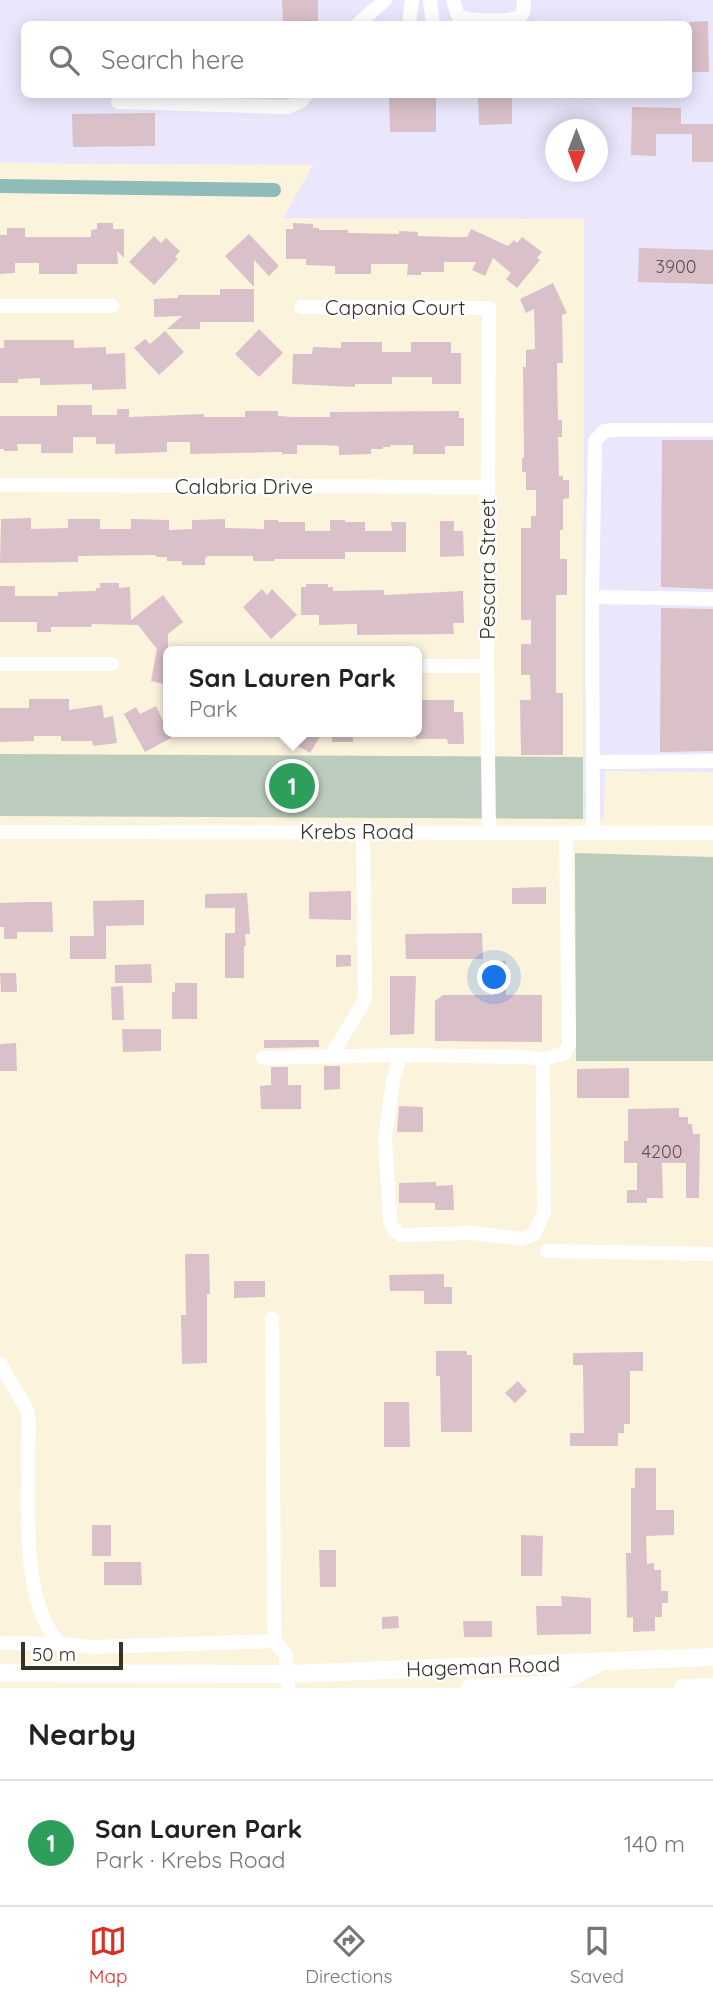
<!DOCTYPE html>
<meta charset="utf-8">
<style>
:root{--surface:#fff;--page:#f2f2f2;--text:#222;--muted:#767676;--line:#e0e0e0;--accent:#d93025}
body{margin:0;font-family:Quicksand,sans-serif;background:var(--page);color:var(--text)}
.compass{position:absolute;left:545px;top:119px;width:63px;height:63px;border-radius:50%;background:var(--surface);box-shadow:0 4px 18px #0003;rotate:180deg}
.scale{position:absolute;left:21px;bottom:18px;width:102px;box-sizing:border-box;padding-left:7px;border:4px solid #36322a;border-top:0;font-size:19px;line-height:24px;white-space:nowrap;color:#36322a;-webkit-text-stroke:5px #fff;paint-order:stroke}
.you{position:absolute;left:495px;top:978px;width:24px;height:24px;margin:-18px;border:5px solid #fff;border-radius:50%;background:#1a73e8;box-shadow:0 0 0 10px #1a73e833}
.badge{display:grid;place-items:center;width:46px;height:46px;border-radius:50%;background:var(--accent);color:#fff;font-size:23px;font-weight:700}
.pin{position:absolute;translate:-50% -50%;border:4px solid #fff;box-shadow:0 2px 7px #0006}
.popup{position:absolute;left:163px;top:646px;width:259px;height:91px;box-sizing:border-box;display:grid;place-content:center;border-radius:10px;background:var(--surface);filter:drop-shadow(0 2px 5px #0005);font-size:23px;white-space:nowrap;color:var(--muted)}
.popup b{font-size:26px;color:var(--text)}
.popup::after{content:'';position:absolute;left:50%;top:100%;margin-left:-14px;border:14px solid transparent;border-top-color:var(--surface)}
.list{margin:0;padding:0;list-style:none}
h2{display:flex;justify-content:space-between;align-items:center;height:91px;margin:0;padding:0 28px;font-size:30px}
h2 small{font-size:23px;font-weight:400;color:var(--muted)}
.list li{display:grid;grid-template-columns:46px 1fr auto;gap:21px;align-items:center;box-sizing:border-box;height:126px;padding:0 28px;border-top:2px solid var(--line)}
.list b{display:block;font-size:26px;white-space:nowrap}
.list p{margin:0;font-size:23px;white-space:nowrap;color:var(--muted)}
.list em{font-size:23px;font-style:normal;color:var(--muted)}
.icon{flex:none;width:38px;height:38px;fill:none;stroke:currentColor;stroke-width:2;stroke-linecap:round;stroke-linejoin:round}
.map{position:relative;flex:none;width:713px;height:1688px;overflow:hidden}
.search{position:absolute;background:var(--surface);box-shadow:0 4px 18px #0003;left:21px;right:21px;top:21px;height:77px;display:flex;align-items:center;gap:18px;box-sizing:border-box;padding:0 24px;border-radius:10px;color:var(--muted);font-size:26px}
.sheet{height:217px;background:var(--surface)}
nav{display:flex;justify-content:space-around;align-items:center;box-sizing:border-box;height:98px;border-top:2px solid var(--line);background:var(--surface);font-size:19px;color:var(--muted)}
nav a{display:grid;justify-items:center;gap:4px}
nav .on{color:var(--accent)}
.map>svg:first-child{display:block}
.industrial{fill:#eae6fc;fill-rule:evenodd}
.green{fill:#bbccbc}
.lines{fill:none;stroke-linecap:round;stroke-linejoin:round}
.canal{stroke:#8fbbbb;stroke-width:14}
.building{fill:#d9c0c9}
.minor{stroke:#fff;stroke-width:14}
.major{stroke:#fff;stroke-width:18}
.labels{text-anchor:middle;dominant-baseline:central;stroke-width:5;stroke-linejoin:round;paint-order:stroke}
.number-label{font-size:18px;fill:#5f5652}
.street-label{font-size:21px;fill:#36322a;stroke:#fff}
</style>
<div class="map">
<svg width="713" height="1688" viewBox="0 0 713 1688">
<rect width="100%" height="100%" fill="#fcf3dd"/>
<!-- industrial -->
<path class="industrial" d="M0,0H713V772L605,771L604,819H583L584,219L283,218L313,165L0,163ZM24,24H688V94H24ZM556,130H598V172H556Z"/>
<!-- green -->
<path class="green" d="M0,754L583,757V819L0,816Z
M575,853L713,857V1061H576Z"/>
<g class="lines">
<!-- canal -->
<path class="canal" d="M0,186L274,190"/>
</g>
<!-- building -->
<path class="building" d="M282,0H318V24H283Z
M708,21L709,72H689V22Z
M389,94H436V132H390Z
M478,94H512V124L479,125Z
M632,107L681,108V124H713V162H692V134H656V156L631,155Z
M155,113V146L73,147L72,114Z
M97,223H113V229H124V258L117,251L118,264H77V274H39V263H15V273L0,274V235H7V228H25V237H91V230L97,229Z
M293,223L313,224V228H319V230H348V233L399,234V231L418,232V236L449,237H467L471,229L508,246L514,240L517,243L522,237L542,252L537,258L540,260L517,288L506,279L511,273L493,258L485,276L472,270L476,262H444V272H421V275H407L408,264H371V274H335V266L306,265V259H286V229H293Z
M249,234L279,266L269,276L254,260V287L225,256Z
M154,236L161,243L166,238L180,251L175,257L178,259L154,285L129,262Z
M639,248L713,250V284L638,282Z
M553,283L567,313L562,315L563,363H557L558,420H562V437H558L559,476H563V480H569V498L563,499V530H560V559H567V595H556V693H563V755H521L520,700H531L530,675H521V644H531V620H521V528H531V516H536V490H526V472H522V458H524L523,367H526V350L535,349L534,309L526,313L520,299Z
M220,289H254V322H200V329H167L182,316L154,317V299L178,298V295H220Z
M259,329L283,353L259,377L235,354Z
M165,331L184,352L159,375L134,348L145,339L150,344Z
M4,340H74V348L106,347V354L125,353L126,389L92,390V384L40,385V378L18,379V383H0V348H4Z
M341,342H382V352H411V342H451V353H461V384H432V377H392V384H355V387L292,384L293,354H312L313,347L341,348Z
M57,405H92V415H117V409H129V417L204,414V417H245V411H278V416L294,417H330V412L459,411V418H464V446H445V454H413V445H390L391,447H383V449H371V454L339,455V446L320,445H297V454H282V452L190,454V442H167V452L115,454V444H96V437H73V453H41V444H17L18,451H4V449H0V416H57Z
M662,440H713V589L661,587Z
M31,518V529L68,528V519H100V529H131V519L169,520V530L192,529V520L225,519V528L264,529V520H278V522H305V531H330V520H345V522H365V531H392L391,522H406V552H345V559H275V561H253V556H208L205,558V565H182V561H167V557H157L155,555L78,556V562L0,563L1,519Z
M440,521H454V531H463L464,556L440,557Z
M100,583H119V588L130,587L131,620L163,595L183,622L168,634V685L151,681L157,649L138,625L92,624L91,627H51V632H37V622H0V586H15V596H58V592L96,591V588H100Z
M306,584H328V587H333V591L384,590V595L463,591L464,623H453L454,634L357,635V624L319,625V615H301V587H306Z
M262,589L267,595L272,589L297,615L271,639L243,607Z
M661,608L713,609V751L660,752Z
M29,699H69V710L102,705L104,718L113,716L117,743L93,746L92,741H61V736H34V741L0,742V708H29Z
M421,700H454V712H463L464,744H448L447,739H416V712H421Z
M156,706L171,738L145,752L124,714L136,707L140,714Z
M274,732H323L310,753Z
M332,732H353V742H332Z
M546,887V904H512V888Z
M351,891V920L309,919V892Z
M247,893L250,934H245L246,946H244V978H225V933H235V908H205V894Z
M144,900V925L106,926V959H70V936H94L93,901Z
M30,902H52L53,932H17V939H4V927H0V903Z
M482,933L483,959H406L405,934Z
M336,955H351V966L336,967Z
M493,961H506V995H542V1042L435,1041V1001L443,995H494Z
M151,964L152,983H115V965Z
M0,973H16L17,992H1Z
M390,976H416L414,1034L390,1035Z
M175,983H197V1019H172V992H175Z
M123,986L124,1020H112L111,987Z
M122,1029H161V1051L123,1052Z
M264,1040H319V1047L264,1048Z
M16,1043L17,1071H0V1044Z
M324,1066H340V1089L324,1090Z
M271,1067H288V1085H301V1109H261L260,1086L271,1085Z
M629,1068V1098H577V1069Z
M399,1106L423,1107V1132H397Z
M679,1108V1117H688V1124H692L693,1134H700L699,1198H686V1163H662L663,1198H647V1203H627V1190H637V1163H624V1141H628V1109Z
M436,1182V1186L453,1185L454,1210H435V1203H399V1183Z
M185,1254H209L210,1294H207V1363L182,1364L181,1315H186Z
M444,1274V1287H452V1304H424V1291H390L389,1275Z
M234,1281H265V1297L234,1298Z
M436,1351H467V1355H472V1432H441L440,1376H436Z
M643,1352V1371H630V1424H624V1433H618V1446H570V1433H584L583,1365H573V1353Z
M518,1381L527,1391L515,1403L505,1393Z
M384,1402H409L410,1447H384Z
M635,1468H656V1510H674V1535L646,1536L647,1564L654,1563V1570H661V1591H668V1603H662V1617H655V1631L633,1632V1617L627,1618L626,1553H631V1488H635Z
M92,1525H111V1556H92Z
M521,1535L543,1536L542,1576H521Z
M319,1550H336V1587H320Z
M104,1562H141L142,1585H104Z
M561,1596L591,1598V1634L537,1635L536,1606H562Z
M398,1616L399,1628L382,1629V1617Z
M463,1621H492V1637H464Z"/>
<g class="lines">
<!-- minor -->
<path class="minor" d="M430,0L433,24
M453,0L458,16C466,21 512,23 520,16C525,12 523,6 524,0
M358,24L385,0
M409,24L412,0
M118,102L288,107L301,101L307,94
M0,306H112
M301,307L489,308L487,666L489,831
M0,485L488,487
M592,597L713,599
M0,664H112
M416,666H487
M593,762L713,761
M0,832L713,833
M593,832L592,597L595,441L604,431L611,430H713
M401,1055L393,1081L385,1138L390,1221L393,1229L401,1235L473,1233L522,1239L534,1234L544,1213L543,1059
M331,1056L363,1003L365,994L363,831
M263,1058L401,1055L521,1057L544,1059L565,1053L569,1044L566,832
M547,1251L713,1254
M272,1319L274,1619L275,1641L286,1656L288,1688
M0,1363C6,1377 26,1403 28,1415C30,1426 28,1440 28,1452C29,1506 20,1602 60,1644L93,1647L275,1641
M0,1643L60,1644"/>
<!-- major -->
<path class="major" d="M0,1673L288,1674L713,1657
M470,1688L548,1685L572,1677L597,1664
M683,1688L713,1687"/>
</g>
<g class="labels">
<!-- number labels -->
<g class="number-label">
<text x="676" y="266">3900</text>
<text x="662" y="1151">4200</text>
</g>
<!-- street labels -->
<g class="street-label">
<text x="395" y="307">Capania Court</text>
<text x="244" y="486">Calabria Drive</text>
<text transform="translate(487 569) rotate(-90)">Pescara Street</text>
<text x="357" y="831">Krebs Road</text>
<text transform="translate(483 1666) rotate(-2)">Hageman Road</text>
</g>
</g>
</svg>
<svg class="compass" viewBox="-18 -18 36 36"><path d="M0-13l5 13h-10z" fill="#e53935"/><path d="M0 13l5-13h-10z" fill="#767676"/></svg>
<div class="scale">50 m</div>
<div class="you"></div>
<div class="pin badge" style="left:292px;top:786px;background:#2e9e5b">1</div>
<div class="popup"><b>San Lauren Park</b>Park</div>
<div class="search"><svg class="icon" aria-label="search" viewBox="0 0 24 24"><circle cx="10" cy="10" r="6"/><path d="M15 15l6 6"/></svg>Search here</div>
</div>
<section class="sheet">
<h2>Nearby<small></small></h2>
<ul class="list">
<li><span class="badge" style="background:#2e9e5b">1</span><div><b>San Lauren Park</b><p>Park · Krebs Road</p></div><em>140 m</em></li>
</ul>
</section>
<nav>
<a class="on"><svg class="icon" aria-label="map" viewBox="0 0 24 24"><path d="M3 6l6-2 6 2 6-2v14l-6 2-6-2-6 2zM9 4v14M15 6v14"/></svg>Map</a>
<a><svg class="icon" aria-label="directions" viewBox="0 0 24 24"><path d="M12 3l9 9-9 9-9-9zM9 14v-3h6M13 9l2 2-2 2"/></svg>Directions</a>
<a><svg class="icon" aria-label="saved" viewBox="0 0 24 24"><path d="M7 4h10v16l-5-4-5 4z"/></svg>Saved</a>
</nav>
